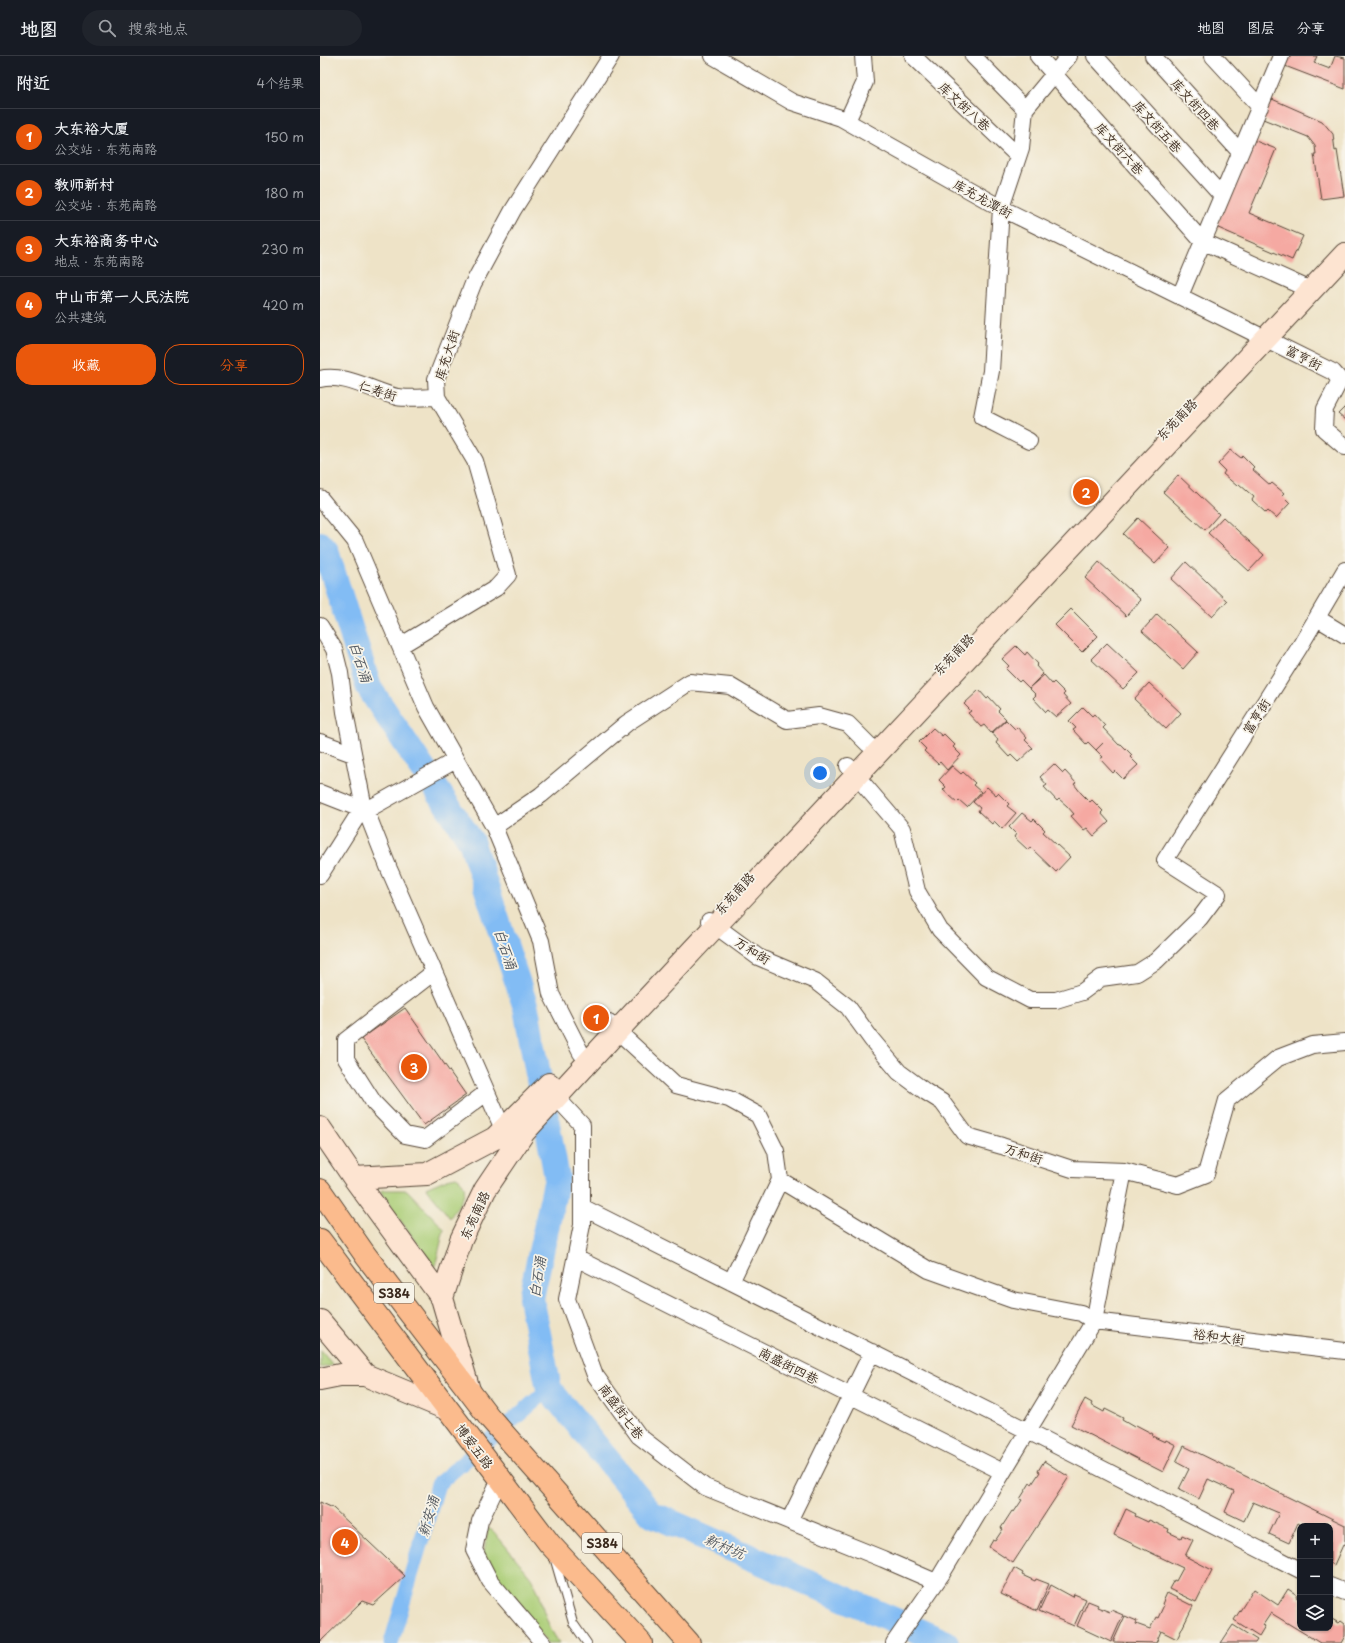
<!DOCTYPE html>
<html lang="zh">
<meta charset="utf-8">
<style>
:root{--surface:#171b24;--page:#20242c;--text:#f1f3f6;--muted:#9ea1a6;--line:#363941;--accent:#ea580c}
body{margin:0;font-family:"Playpen Sans","LXGW WenKai TC",sans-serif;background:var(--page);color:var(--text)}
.controls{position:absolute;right:12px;bottom:12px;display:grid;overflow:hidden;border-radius:8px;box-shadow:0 1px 3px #0004}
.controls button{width:36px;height:36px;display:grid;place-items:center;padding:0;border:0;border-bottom:1px solid var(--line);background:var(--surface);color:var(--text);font:20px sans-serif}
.you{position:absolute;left:500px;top:717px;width:14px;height:14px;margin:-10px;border:3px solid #fff;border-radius:50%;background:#1a73e8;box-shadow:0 0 0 6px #1a73e833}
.badge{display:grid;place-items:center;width:26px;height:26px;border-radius:50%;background:var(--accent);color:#fff;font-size:13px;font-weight:700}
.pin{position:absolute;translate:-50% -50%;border:2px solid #fff;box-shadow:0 1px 4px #0006}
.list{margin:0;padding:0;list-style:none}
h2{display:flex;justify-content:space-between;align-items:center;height:52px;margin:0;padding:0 16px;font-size:17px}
h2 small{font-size:13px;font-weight:400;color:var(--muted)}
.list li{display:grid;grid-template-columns:26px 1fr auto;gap:12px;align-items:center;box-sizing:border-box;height:56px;padding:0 16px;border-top:1px solid var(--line)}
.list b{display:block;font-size:15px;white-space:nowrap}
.list p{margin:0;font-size:13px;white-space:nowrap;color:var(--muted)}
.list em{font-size:13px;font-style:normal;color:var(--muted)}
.actions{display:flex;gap:8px;padding:12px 16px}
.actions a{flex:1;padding:9px 0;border:1px solid var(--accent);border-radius:16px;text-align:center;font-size:14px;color:var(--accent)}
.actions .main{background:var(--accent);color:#fff}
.icon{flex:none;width:22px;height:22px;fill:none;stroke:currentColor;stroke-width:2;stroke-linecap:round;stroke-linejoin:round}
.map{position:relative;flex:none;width:1025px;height:1587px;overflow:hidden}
header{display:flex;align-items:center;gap:24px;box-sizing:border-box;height:56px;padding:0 20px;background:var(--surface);border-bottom:1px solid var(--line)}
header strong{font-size:19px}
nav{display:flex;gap:22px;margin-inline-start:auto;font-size:14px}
.search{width:280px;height:36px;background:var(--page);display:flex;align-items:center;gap:10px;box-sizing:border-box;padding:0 14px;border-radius:22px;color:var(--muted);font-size:15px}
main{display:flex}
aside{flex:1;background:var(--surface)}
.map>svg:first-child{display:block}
.green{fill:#abce77;stroke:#737c4a}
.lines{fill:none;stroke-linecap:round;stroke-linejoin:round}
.canal{stroke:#82bcf4;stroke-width:15}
.river{stroke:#82bcf4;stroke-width:26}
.building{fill:#f5a9a2}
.lane-casing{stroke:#564637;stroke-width:10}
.street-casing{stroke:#564637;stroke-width:18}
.secondary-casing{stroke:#564637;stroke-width:24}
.highway-casing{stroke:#564637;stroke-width:24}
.lane{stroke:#fff;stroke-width:8}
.street{stroke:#fff;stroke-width:16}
.secondary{stroke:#fde4d1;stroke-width:22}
.highway{stroke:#fbbb8d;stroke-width:22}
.labels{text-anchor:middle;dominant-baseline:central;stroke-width:3.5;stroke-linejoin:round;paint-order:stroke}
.shield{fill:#f7f3e8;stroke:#73665b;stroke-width:1}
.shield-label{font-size:12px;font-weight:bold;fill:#3b2a1e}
.street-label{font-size:13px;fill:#3b2a1e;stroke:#f7f3e8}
.water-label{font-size:14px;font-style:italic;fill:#50565e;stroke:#f7f3e8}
</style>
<header>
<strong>地图</strong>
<div class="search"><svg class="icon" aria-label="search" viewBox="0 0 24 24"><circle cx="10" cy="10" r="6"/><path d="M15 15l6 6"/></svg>搜索地点</div>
<nav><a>地图</a><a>图层</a><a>分享</a></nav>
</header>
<main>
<aside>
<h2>附近<small>4个结果</small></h2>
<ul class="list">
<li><span class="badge">1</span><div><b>大东裕大厦</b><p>公交站 · 东苑南路</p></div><em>150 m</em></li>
<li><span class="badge">2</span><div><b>教师新村</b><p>公交站 · 东苑南路</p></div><em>180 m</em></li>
<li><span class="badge">3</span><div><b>大东裕商务中心</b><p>地点 · 东苑南路</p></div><em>230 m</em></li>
<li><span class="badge">4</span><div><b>中山市第一人民法院</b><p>公共建筑</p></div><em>420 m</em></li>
</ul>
<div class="actions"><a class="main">收藏</a><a>分享</a></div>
</aside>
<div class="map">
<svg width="1025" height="1587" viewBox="0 0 1025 1587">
<rect width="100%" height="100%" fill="#f7f3e8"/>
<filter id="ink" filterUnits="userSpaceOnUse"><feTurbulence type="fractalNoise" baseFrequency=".025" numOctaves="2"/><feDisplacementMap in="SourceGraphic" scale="8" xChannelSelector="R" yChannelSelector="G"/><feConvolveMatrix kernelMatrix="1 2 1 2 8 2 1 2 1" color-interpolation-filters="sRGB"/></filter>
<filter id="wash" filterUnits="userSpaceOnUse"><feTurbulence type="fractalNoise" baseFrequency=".012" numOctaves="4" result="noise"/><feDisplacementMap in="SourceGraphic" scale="16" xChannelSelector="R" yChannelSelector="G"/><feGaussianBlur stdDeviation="0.9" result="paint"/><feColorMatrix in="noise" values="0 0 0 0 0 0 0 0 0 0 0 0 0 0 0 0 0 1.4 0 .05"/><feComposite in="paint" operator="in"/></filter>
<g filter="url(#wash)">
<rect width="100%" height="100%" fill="#eee3c7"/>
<!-- green -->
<path class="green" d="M136,1121C155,1131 137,1150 130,1162L106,1132L127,1123Z
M62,1134H87L124,1173L115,1211L80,1164L61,1136Z
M0,1294L13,1309L0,1312Z
M168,1472L174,1476L211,1521L220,1539L223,1553L230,1572L239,1587H227L163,1503Z"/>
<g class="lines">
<!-- canal -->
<path class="canal" d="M71,1587L118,1428L229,1333"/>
<!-- river -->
<path class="river" d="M0,488L6,495L49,632L151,785L206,952L237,1122L211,1242L229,1333L332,1458L626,1587"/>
</g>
<g id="blocks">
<!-- building -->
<path class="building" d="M969,0H997L994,7L1010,13L1015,0L1025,2V33L965,10Z
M952,43L1002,65L1013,78L1015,95L1017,94L1024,140L1001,143L994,98H996L995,90L988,81L943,63Z
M933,84L956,93L929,157L983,180L972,204L896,171Z
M1025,351V364L1018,358Z
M911,394L921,402L923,400L934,411L932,413L950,429L952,427L964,437L962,439L970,447L956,462L948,455L946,457L932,444L934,441L927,435L919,428L917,430L903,418L905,415L898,408Z
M858,419L899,458L885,474L843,436Z
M903,461L944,499L929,515L888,477Z
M818,462L850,492L835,508L803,478Z
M779,506L821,544L806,560L765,522Z
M866,506L907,545L892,561L851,523Z
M751,553L778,580L762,596L735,569Z
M837,558L878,596L863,613L822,575Z
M787,587L819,617L803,633L771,603Z
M696,590L705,599L707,596L718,608L716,610L723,618L709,632L701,624L699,626L686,613L689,610L682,603Z
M724,619L732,628L734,626L745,637L743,639L751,648L736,661L728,654L726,656L713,642L716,639L709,632Z
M829,627L861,657L846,673L814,643Z
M659,634L667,643L669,641L680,653L678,655L686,663L671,677L664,669L661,671L648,657L651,655L644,648Z
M763,651L772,660L774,658L785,670L783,672L799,689L801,688L812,699L810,701L818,709L803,723L795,715L793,717L780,703L783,701L776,694L783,687L776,694L768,686L766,688L753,674L756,672L749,665Z
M686,664L695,673L697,671L707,682L705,684L713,692L698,706L691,699L689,701L676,687L678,684L672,677Z
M613,672L622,680L624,678L635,689L633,691L641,699L627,714L620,706L618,708L604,695L606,693L599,686Z
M734,708L743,717L745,715L756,727L754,728L761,737L770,746L772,744L783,755L781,757L789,766L774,780L767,772L764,774L751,760L754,758L747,750L739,743L737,745L724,731L727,729L720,721Z
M632,710L641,718L643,716L655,727L653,729L661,736L647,751L639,744L637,746L623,734L626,731L619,724Z
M667,731L676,739L678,737L689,748L687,750L696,757L682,773L674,765L672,768L658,755L660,752L653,746Z
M702,757L712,765L714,763L725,774L723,776L750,801L736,816L710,791L708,794L694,781L696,778L689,771Z
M85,952L146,1039L104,1069L41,983Z
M765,1343L772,1347L771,1349L784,1356L785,1353L803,1362L802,1364L814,1371L816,1369L833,1378L832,1380L845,1386L846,1384L856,1389L843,1416L751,1369Z
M864,1390L1025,1469V1490L1023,1489L1014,1509L1010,1507V1470H984L978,1467L969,1487L949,1478L959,1457L933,1446L924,1465L905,1456L914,1435L888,1423L879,1443L859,1433L869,1413L856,1406Z
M724,1405L749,1421L693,1507L669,1491L673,1484L675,1485L683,1473L681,1472L692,1455L694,1456L702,1444L700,1443L710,1427L712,1428L720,1416L718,1415Z
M0,1446L13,1452L85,1520L53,1549L42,1545L0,1586Z
M806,1453L816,1458L815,1460L828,1466L829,1464L849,1473L848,1476L861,1482L862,1479L873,1484L865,1500L892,1514L876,1546L849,1533L854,1524L856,1525L863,1512L794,1479Z
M694,1512L703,1517L702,1519L715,1525L716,1523L729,1528L717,1555L681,1538Z
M731,1529L753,1541L754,1538L766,1543L754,1570L719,1555Z
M934,1533L958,1549L968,1533L977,1539L976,1541L980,1543V1572H1010V1562L1019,1567L1021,1565L1025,1568V1580L1021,1587H1000L951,1557L943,1569L945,1570L939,1580L914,1564Z
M847,1537L873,1550L857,1583L841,1575L836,1587L793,1586L805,1560L817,1565L816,1568L830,1573L836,1561L838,1562L844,1549L842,1548Z
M768,1545L778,1549L777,1551L790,1556L791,1554L803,1559L791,1586L757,1570Z
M913,1569L937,1584L935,1587H901Z"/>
</g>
</g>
<g filter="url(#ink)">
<use href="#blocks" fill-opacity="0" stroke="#564637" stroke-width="1"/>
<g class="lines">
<defs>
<path id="lane" d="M234,1501L253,1567L267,1587"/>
<path id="street" d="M393,0L472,46L521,62L681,152L1013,316L1020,324L1005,353L1004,373L1025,391
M593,0L698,100
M653,0L705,53
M718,0L882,185L982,230
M775,0L901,139
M833,0L920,96
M893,0L940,51
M527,65L545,26L543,0
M860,240L961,0
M0,323C24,317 53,335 77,341C89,343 104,341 117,341
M709,385L662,361L671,315L681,152L701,92L705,53L749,0
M0,442L35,485L106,651L174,771L221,885L231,938L261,997
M997,562L1025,579
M0,570L14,593L20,617L25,656L43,747L69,813L183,1073
M80,590L176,532L188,519L155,405L117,341L116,323L153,228L193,154L291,0
M0,686L33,698
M528,710L582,773L597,835L620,874L666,921L710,944H736L762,936L781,922L817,917L836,905L880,862L898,838L845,804L979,592L1025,514
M0,737L46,755
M174,771L221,739L307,667L370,626L410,630L467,664L499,660L528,668L548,688
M0,819L38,759L136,704
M389,865L438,901L495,925L528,951L552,984L579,1016L606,1036L622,1046L647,1080L682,1090L752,1113L804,1115L858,1129L886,1118L907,1044L958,1002L992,989L1025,986
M114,916L26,984V1003L54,1047L85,1079L105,1083L166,1037
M289,967L356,1029L409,1043L438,1059L456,1095L460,1124L411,1226
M236,1041L262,1069V1169L247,1243L275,1319L319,1380L385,1431L563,1503L616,1526
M460,1124L609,1214L693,1244L761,1257L774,1265L1025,1295
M262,1151L708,1375L980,1514
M256,1202L683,1416
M180,1423L160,1465L154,1494L170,1525L223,1587
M469,1465L552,1296
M1010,1530L1025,1536
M574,1587L621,1519L774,1265L804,1115"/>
<path id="secondary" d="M0,1072L34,1122L122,1242L149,1334
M34,1122L107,1118L175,1082L229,1028
M122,1242L141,1184L165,1134L204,1076L298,974L1025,198
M0,1265L45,1319L127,1353
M0,1323L20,1319H45"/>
<path id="highway" d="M0,1134L46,1200L169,1361L369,1587
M0,1184L229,1487L321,1587"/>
</defs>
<!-- lane casing -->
<use href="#lane" class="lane-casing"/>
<!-- street casing -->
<use href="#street" class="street-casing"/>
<!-- secondary casing -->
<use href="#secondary" class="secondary-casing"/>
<!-- highway casing -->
<use href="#highway" class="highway-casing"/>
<!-- lane -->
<use href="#lane" class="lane"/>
<!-- street -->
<use href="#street" class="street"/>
<!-- secondary -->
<use href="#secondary" class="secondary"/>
<!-- highway -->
<use href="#highway" class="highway"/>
</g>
</g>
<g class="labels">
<!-- shield labels -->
<g class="shield">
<rect x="54" y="1227" width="40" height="20" rx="3"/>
<rect x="262" y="1477" width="40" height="20" rx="3"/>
</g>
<g class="shield-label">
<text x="74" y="1237">S384</text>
<text x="282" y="1487">S384</text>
</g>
<!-- street labels -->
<g class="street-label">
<text transform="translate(876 48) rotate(48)">库文街四巷</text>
<text transform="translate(645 50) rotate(43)">库文街八巷</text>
<text transform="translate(838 70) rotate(48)">库文街五巷</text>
<text transform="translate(800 92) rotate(48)">库文街六巷</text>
<text transform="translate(663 142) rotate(29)">库充龙潭街</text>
<text transform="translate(126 299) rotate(-72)">库充大街</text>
<text transform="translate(984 301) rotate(27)">富亨街</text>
<text transform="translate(58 334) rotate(17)">仁寿街</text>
<text transform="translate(856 363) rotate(-46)">东苑南路</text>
<text transform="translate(633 598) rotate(-46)">东苑南路</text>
<text transform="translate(936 660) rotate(-58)">富亨街</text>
<text transform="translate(414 837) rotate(-48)">东苑南路</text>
<text transform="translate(433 894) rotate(32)">万和街</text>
<text transform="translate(704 1097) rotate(18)">万和街</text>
<text transform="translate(154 1159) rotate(-65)">东苑南路</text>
<text transform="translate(899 1280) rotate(7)">裕和大街</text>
<text transform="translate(469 1309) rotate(27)">南盛街四巷</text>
<text transform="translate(302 1355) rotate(53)">南盛街七巷</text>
<text transform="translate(155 1390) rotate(53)">博爱五路</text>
</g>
<!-- water labels -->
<g class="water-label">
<text transform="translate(41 606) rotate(72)">白石涌</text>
<text transform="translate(186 893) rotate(72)">白石涌</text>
<text transform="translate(217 1221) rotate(-81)">白石涌</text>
<text transform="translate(108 1460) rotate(-74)">新安涌</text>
<text transform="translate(405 1490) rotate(24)">新村坑</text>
</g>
</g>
</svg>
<div class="controls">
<button>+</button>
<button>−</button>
<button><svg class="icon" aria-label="layers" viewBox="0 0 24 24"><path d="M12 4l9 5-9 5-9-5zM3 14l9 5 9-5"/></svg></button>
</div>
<div class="you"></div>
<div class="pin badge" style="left:276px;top:962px">1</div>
<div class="pin badge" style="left:766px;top:436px">2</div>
<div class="pin badge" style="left:94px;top:1011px">3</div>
<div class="pin badge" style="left:25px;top:1486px">4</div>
</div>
</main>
